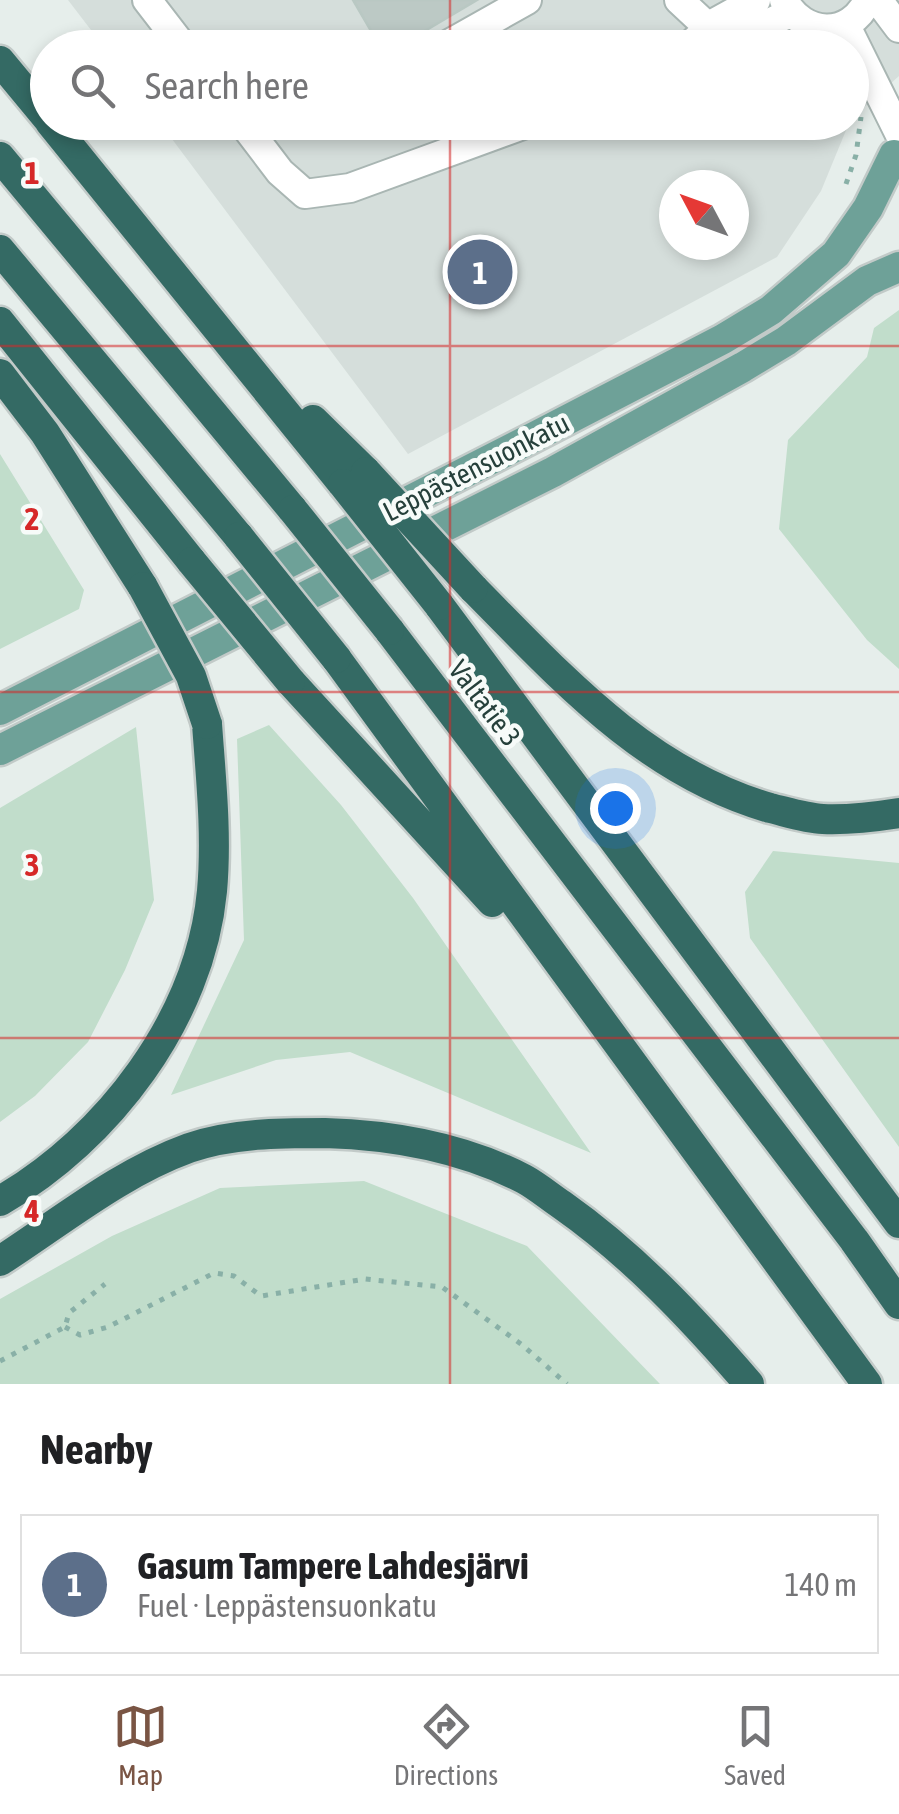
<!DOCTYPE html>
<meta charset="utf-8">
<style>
:root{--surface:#fff;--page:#f6f6f6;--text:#202124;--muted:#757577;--line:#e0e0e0;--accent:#7a5544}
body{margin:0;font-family:"Asap Condensed",sans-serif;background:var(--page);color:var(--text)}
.compass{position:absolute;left:659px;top:170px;width:90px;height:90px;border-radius:50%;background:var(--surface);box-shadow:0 5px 15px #0003;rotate:311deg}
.you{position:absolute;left:615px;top:808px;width:35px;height:35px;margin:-25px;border:8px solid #fff;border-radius:50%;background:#1a73e8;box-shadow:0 0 0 15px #1a73e833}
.badge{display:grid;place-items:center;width:65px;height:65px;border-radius:50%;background:var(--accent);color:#fff;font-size:32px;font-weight:700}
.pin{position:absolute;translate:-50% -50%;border:5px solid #fff;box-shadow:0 2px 10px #0006}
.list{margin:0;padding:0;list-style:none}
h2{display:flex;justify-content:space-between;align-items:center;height:130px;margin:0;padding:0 40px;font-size:42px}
h2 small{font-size:32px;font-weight:400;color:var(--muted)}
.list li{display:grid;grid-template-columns:65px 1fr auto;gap:30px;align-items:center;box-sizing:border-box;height:140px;margin:0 20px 20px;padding:0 20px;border:2px solid var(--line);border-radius:0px}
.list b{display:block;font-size:38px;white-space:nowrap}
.list p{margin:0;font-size:32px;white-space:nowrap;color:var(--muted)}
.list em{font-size:32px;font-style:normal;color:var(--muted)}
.icon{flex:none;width:55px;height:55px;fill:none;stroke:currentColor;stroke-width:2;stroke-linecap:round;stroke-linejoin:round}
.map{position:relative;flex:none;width:899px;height:1384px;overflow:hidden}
.search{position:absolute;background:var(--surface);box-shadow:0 5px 15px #0003;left:30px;right:30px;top:30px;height:110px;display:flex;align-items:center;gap:25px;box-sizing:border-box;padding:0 35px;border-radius:55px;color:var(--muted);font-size:38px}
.sheet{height:290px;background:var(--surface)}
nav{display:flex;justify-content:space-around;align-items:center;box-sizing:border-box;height:140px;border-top:2px solid var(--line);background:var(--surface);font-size:28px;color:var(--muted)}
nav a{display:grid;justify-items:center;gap:5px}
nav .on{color:var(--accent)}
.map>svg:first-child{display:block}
.built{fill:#d5dedb;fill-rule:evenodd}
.green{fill:#c1ddcb}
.building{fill:#bcc9c5;stroke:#b9c8c3;stroke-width:2.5}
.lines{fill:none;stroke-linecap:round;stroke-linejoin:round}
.minor-casing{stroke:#a9b6b3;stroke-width:32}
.major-casing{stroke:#c2cac8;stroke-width:35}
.highway-casing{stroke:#c2cac8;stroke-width:35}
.path{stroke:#89b0a7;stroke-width:5;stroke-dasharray:5 8;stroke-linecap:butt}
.minor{stroke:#fff;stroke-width:28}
.major{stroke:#6ea198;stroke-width:30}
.highway{stroke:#346a64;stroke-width:30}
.highway-bridge-casing{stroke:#c2cac8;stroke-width:35;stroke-linecap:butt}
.highway-bridge{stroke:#346a64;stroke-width:30}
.grid{fill:none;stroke:#d62828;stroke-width:2.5;stroke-opacity:0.55}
.labels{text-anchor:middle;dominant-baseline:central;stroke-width:9;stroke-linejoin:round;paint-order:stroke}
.street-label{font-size:28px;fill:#26403b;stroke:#f7fbf9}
.grid-label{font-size:32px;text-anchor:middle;font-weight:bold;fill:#d62828;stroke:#f7fbf9;stroke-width:9;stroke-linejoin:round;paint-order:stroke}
</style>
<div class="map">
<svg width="899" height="1384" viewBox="0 0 899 1384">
<rect width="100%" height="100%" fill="#e6eeeb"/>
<!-- built -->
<path class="built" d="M68,0H899V76L852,118V48L104,47Z
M160,123H849L821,191L777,257L408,454ZM674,185H734V245H674Z"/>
<!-- green -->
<path class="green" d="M899,310V669L867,640L779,529L788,440L867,357L874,328Z
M0,454L84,590L79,609L0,649Z
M269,725L341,805L413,898L591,1153L350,1052L276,1060L171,1095L244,940L237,739Z
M136,727L154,900L125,970L88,1042L35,1096L0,1122V808Z
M773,851L899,863V1147L750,938L745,892Z
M364,1181L527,1246L660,1384H0V1299L112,1236L220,1188Z"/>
<!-- building -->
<path class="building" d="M353,0H477L396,48H381Z"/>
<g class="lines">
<defs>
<path id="minor" d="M147,0L184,48
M679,0L709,28
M784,0C803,37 850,39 868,0
M878,0L899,28
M846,26L899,133
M442,48L527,0
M687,48L716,22L756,0
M718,48L790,13
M242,122L280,172L305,194L350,188L531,122"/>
<path id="major" d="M0,710L536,436L723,339L771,310L836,254L868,208L894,155
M0,750L553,472L743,367L786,341L867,281L899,267"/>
<path id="highway" d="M0,61L48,119
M50,122L343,484
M0,157L293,510
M0,250L239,537
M0,322L192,562
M0,374L45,433L143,587
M313,420L366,472
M473,588C561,677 645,772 770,808C787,812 805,818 823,819C848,820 874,817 899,813
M439,605L899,1223
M389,630L854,1240L899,1304
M336,658L867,1384
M290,681L492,902
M0,1201C108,1139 200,1018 212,891C217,836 211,779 207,724
M0,1261C62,1221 120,1173 189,1148C232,1133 281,1133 325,1133C392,1135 464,1148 524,1179C537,1186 550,1197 562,1205C633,1255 692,1318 749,1384"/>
</defs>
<!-- minor casing -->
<use href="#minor" class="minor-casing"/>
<!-- major casing -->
<use href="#major" class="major-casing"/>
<!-- highway casing -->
<use href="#highway" class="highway-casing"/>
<!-- path -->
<path class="path" d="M846,184L856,155L861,117
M65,1327L80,1335L108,1327L214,1273L234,1276L261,1296L365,1279L442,1287L521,1344L567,1384
M0,1361L65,1327L69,1313L105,1284"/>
<!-- minor -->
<use href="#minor" class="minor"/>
<!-- major -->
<use href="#major" class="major"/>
<!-- highway -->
<use href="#highway" class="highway"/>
<defs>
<path id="highway-bridge" d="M366,472L473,588
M343,484L439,605
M293,510L389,630
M239,537L336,658
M192,562L290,681
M143,587L191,676L207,724"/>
</defs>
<!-- highway-bridge casing -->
<use href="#highway-bridge" class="highway-bridge-casing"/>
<!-- highway-bridge -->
<use href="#highway-bridge" class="highway-bridge"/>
</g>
<!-- grid -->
<path class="grid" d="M450,0V48M450,122V1384M0,346H899M0,692H899M0,1038H899"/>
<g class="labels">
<!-- street labels -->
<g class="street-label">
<text transform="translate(476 467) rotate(-27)">Leppästensuonkatu</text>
<text transform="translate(485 703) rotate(53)">Valtatie 3</text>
</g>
</g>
<g class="grid-label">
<text x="32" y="184">1</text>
<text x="32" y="530">2</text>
<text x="32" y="876">3</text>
<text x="32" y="1222">4</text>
</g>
</svg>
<svg class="compass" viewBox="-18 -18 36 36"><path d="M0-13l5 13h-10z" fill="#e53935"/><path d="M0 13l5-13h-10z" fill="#757577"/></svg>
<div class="you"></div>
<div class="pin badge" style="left:480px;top:272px;background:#5c6f8a">1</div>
<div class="search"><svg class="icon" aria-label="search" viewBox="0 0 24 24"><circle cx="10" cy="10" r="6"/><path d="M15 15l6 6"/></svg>Search here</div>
</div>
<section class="sheet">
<h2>Nearby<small></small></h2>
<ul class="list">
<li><span class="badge" style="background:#5c6f8a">1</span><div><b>Gasum Tampere Lahdesjärvi</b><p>Fuel · Leppästensuonkatu</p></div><em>140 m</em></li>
</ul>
</section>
<nav>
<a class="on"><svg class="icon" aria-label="map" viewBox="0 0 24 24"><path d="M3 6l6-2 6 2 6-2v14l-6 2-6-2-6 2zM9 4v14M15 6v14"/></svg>Map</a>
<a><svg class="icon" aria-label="directions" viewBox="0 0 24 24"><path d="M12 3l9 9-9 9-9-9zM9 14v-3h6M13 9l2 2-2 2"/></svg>Directions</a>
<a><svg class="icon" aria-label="saved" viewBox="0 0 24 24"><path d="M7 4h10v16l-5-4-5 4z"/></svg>Saved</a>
</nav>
